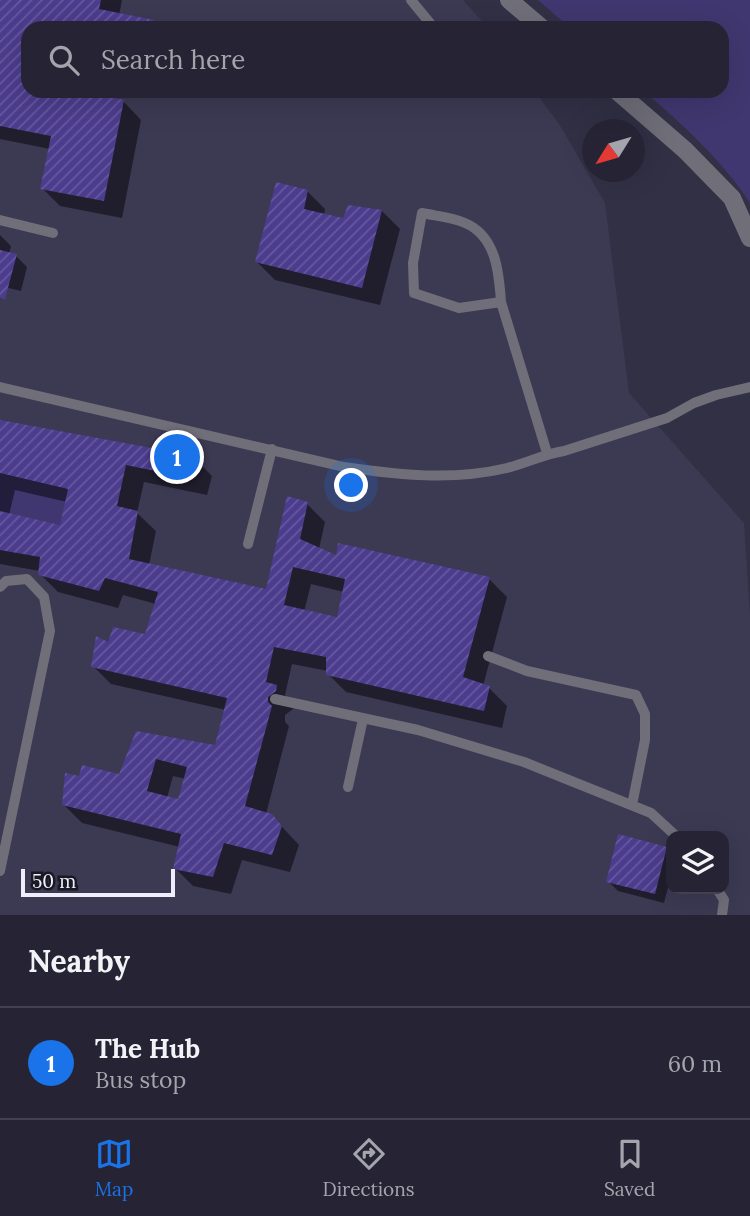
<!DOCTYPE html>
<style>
:root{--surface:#262434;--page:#2e2c3c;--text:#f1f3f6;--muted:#a4a4ac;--line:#42414f;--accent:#1a73e8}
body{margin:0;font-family:Lora,serif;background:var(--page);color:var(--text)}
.controls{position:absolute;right:21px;bottom:21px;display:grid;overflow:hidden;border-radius:14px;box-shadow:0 7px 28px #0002}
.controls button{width:63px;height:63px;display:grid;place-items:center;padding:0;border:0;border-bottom:2px solid var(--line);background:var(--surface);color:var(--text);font:35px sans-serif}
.compass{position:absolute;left:582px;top:119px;width:63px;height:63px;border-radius:50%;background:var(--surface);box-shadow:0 7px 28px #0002;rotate:233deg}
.scale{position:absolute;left:21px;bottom:18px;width:154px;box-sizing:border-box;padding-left:7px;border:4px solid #eeedfb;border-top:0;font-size:19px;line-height:24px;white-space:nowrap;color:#eeedfb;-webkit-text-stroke:5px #1a1923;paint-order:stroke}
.you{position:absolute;left:352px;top:486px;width:24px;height:24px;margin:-18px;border:5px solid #fff;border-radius:50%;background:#1a73e8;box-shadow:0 0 0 10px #1a73e833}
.badge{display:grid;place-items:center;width:46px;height:46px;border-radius:50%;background:var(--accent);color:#fff;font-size:23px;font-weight:700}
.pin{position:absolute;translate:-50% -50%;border:4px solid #fff;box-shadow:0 2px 7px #0006}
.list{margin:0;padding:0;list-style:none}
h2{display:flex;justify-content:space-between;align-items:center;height:91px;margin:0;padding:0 28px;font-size:30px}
h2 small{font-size:23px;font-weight:400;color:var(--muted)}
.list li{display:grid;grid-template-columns:46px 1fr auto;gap:21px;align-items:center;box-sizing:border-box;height:112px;padding:0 28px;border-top:2px solid var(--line)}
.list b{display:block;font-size:26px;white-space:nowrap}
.list p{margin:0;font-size:23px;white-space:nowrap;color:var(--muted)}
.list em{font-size:23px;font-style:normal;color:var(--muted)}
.icon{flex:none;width:38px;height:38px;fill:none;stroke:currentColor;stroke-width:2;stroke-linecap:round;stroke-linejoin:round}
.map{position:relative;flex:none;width:750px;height:915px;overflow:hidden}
.search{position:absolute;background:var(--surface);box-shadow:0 7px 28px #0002;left:21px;right:21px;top:21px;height:77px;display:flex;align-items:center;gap:18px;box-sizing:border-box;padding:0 24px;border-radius:21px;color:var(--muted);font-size:26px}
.sheet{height:203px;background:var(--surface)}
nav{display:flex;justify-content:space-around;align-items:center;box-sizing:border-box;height:98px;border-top:2px solid var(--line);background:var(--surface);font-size:19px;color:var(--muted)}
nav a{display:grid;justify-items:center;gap:4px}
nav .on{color:var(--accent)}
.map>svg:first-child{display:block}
.built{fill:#3c3953;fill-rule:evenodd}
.green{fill:#403770}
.shadow{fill:#0007;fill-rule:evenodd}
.building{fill:url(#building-hatch);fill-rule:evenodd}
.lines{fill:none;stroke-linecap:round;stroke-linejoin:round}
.service{stroke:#6f6e79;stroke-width:10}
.tertiary{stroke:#6f6e79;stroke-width:18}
</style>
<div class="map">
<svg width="750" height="915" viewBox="0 0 750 915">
<defs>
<pattern id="building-hatch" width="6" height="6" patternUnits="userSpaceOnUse" patternTransform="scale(1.75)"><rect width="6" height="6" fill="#4c3c8d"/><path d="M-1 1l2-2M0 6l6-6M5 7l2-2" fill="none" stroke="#66589e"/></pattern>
</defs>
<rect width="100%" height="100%" fill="#323045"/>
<!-- built -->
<path class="built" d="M0,0H463L488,28H28V91H535L561,127L605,203L629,393L744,523L750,616V915H0ZM671,836H724V889H671Z"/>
<!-- green -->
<path class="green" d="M538,0H750V203C722,160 683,125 644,91H722V28H570Z
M0,473L68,489L60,525L0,511Z"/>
<!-- shadow -->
<path class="shadow" d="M0,0H122L119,15L141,28H28V91H70L123,101L141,120L122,218L60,206L42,188L50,149L0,139Z
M307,191L325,209L324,215L344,220L349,207L382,211L400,229L380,305L275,280L257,262Z
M0,235L11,246L9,254L16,256L27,267L21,291L0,286Z
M0,422L194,458L212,476L207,495L144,482L137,513L156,531L149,565L268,591L307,504L325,522L319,549L337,557L489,579L507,597L483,686L489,688L507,706L502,728L346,692L328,674V671L292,664L285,695L294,705L293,709L285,715V722L289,726L266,814L271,815L299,845L290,872L242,860L231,894L193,886L175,868L180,847L82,823L64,805L81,778L121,776L137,733L216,747L226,710L111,684L93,666L109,644L146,636L156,604L123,595L118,608L58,592L40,574V571L0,564ZM15,490L67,502L61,527L9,515ZM311,584L344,592L338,619L304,612ZM173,776L186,779L179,802L167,798Z
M666,849L671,854V876L664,903L618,891L608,881Z"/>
<!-- building -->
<path class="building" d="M0,0H101L99,9L154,20L153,28H28V91H79L124,100L104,201L40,189L51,136L0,126Z
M276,182L308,190L304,209L343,218L348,205L382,210L362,288L255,262Z
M0,250L17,254L5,299L0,298Z
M0,420L195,456L189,478L126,465L117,506L138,511L129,559L266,589L287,496L308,502L300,539L336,555L338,543L490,577L463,677L490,686L484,711L326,675V657L274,647L266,682L277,685L276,691L268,697V702L272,706L245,806L272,814L282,826L272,855L224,843L213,877L173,869L181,834L62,805L65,773L79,776L82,765L119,774L136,731L215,745L227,698L91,667L96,636L108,642L113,627L145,634L158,592L105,578L99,591L38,575L40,557L0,550V511L60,525L68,489L0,473ZM293,567L345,579L337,617L284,605ZM156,759L187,767L178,799L147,791Z
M618,834L667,847L655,894L606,882Z"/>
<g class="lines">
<!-- service -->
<path class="service" d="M411,0L434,28
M0,220L53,233
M501,302C499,272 496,236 465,223C452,217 436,216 422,213L413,263L414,293L459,308L501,302L547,453
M0,387L344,467C399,475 452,481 507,468C527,463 544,454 564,451L667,418L694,403L716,395L750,387
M248,544L272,449
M0,587L6,581L27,579L44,597L50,631L0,871
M488,656L527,671L636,695L645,714V740L632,805
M275,699L418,730L524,762L651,813L676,836
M348,787L363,719
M717,889L724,900L722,915"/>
<!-- tertiary -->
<path class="tertiary" d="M509,0L542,28
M617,91L685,150L732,198L750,238"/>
</g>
</svg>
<div class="controls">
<button><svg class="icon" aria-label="layers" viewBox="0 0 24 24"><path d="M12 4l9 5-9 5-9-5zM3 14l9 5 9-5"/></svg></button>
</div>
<svg class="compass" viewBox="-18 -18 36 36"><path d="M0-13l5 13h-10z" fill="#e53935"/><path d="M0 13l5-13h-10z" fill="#a4a4ac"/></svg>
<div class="scale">50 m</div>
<div class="you"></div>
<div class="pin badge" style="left:177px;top:457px">1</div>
<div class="search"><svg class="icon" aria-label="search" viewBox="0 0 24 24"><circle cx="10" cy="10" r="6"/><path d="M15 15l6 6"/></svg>Search here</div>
</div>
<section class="sheet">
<h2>Nearby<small></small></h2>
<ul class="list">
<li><span class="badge">1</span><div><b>The Hub</b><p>Bus stop</p></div><em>60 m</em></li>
</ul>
</section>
<nav>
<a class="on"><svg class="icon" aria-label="map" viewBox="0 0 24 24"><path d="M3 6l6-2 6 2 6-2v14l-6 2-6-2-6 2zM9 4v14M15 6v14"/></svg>Map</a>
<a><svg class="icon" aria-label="directions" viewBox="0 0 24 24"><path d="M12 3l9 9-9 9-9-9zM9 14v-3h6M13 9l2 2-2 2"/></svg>Directions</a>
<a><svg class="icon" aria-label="saved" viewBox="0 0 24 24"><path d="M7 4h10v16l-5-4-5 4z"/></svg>Saved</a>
</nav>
